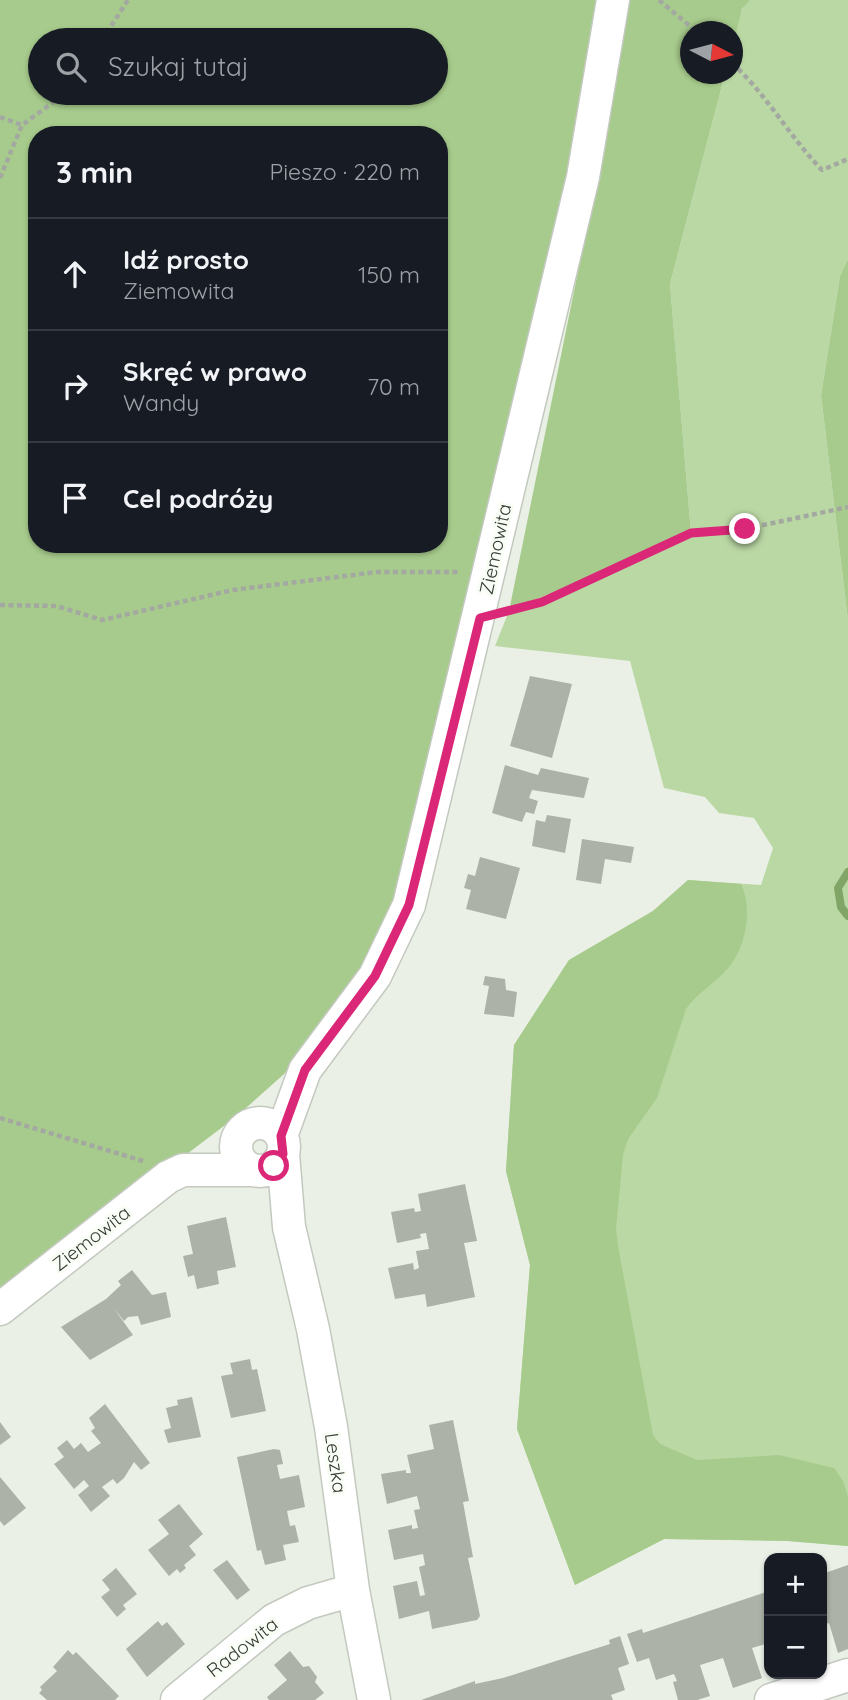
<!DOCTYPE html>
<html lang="pl">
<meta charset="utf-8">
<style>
:root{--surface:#171b24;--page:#242831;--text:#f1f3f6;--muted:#9ea1a6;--line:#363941}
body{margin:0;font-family:Quicksand,sans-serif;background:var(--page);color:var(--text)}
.controls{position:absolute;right:21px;bottom:21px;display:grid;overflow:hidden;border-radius:14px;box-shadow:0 2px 5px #0004}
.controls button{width:63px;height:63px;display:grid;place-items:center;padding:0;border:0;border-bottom:2px solid var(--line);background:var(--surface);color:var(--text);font:35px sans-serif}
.compass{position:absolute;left:680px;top:21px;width:63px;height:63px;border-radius:50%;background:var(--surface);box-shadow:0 2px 5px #0004;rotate:96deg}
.stop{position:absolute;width:21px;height:21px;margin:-16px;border:5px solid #db2777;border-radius:50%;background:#fff}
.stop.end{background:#db2777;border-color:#fff;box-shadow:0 2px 7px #0008}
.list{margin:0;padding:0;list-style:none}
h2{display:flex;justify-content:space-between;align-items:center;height:91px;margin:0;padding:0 28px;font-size:30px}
h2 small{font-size:23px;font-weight:400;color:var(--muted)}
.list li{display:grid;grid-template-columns:46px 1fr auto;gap:21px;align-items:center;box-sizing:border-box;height:112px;padding:0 28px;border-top:2px solid var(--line)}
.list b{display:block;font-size:26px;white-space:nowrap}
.list p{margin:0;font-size:23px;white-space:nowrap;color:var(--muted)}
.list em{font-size:23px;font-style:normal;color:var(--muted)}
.icon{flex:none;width:38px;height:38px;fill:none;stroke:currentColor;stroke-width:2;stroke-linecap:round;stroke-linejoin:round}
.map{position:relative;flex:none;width:848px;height:1700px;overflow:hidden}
.search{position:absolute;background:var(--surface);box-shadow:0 2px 5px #0004;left:28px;top:28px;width:420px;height:77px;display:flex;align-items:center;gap:18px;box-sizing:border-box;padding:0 24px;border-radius:38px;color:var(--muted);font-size:26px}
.panel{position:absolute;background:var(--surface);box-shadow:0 2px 5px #0004;left:28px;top:126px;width:420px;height:427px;border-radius:28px}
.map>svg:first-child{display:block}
.green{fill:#bad8a4}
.forest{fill:#a7cb8c;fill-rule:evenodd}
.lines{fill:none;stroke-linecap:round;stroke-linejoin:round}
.stream{stroke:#81a467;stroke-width:8}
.building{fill:#acb2a8}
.minor-casing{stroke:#c3c9bf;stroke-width:35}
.path{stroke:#a3a8a0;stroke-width:4.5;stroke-dasharray:5 3.5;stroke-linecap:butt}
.minor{stroke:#fff;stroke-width:32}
.route{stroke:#db2777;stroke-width:9}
.labels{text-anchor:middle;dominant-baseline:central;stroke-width:6;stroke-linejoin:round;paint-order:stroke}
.street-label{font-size:19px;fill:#383a36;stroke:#f8fef4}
</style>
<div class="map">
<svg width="848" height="1700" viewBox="0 0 848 1700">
<rect width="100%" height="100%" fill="#eaf0e6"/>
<!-- green -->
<path class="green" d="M750,0H848V259L840,276L821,395L848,621V1546L788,1541L664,1539L575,1585L517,1429L530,1265L506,1171L514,1045L569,960L653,911L688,880L761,885L773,848L754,818L719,813L705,797L664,788L630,661L495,646L509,611L691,533L670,284L725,74H732C733,51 731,16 750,0Z"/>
<!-- forest -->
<path class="forest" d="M0,0H602L573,177L384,942L317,1038L283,1075L237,1116L0,1296ZM40,40H436V93H40ZM37,135H439V544H37Z
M626,0H750L742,9L733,44L732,32H690V74H725L670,284L691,533L509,611L594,193Z
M848,259V621L821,395L840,276Z
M688,880L741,884C753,909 746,946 729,967C716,983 698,992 686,1009L657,1098L628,1139L623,1155L616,1229L618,1246L653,1435L660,1444L697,1460L779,1455L834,1468L843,1481L848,1497V1546L788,1541L664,1539L575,1585L517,1429L530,1265L506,1171L514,1045L569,960L653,911Z"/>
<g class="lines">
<!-- stream -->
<path class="stream" d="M848,872L838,888L841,907L848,916"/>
</g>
<!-- building -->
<path class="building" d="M530,676L572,684L552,758L510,746Z
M505,765L538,775L541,768L589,778L584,798L532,790L529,798L538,801L534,814L526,812L522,822L492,813Z
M547,815L571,819L565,853L532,846L536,820L545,822Z
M582,839L634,847L631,863L605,859L601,884L576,880Z
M480,857L520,868L506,919L466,909L471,890L464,888L468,874L475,876Z
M485,976L505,979L506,990L517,992L514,1017L484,1014L489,986L483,985Z
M465,1184L477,1241L464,1243L475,1297L427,1307L425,1294L395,1299L388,1268L413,1263L414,1270L419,1268L416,1251L429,1249L426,1233L420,1234L421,1238L397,1243L391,1212L414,1208L415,1212L421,1211L418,1194Z
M226,1217L236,1267L217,1271L219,1284L197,1289L194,1275L188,1277L183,1256L193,1254L187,1226Z
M132,1270L152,1295L166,1292L171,1317L141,1325L138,1316L128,1317L124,1321L113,1307L133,1335L90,1360L61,1327L106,1299L121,1285L118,1281Z
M250,1359L252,1370L257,1369L266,1411L231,1418L221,1376L233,1374L230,1363Z
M192,1397L201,1437L168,1443L164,1430L171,1428L166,1408L178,1405L177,1400Z
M105,1404L150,1463L141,1470L134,1462L124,1478L117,1484L113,1479L102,1487L110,1496L91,1512L78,1495L89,1486L84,1480L74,1489L54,1464L64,1457L57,1448L67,1440L74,1449L81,1443L88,1452L101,1443L91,1431L95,1428L89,1418Z
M453,1420L469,1501L463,1502L473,1557L468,1558L480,1616L477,1620L432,1629L429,1611L399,1619L393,1586L417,1581L420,1596L425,1595L419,1567L425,1565L423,1554L394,1560L388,1530L412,1525V1529L418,1528L414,1510L420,1509L417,1496L387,1504L381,1474L406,1470V1473H411L407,1455L434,1449L429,1425Z
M0,1422L11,1437L0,1445Z
M274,1449L280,1450L283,1464L277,1465L280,1479L299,1475L305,1507L287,1511L290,1526L295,1525L299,1542L283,1545L286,1560L265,1565L261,1550L257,1551L237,1457Z
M0,1477L26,1508L4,1526L0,1521Z
M179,1504L203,1534L189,1546L196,1555L184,1565L186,1568L180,1573L177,1569L169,1576L148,1550L169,1534L158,1520Z
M227,1560L250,1590L237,1600L213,1570Z
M848,1565V1649L838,1653L829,1623L822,1625V1574Z
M116,1568L137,1594L123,1605L126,1609L117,1617L101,1597L110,1590L102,1580Z
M769,1591V1643L752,1648L762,1678L733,1688L723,1658L700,1665L710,1696L697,1700H678L673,1682L677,1681L674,1674L656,1680L649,1658L637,1662L627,1634L642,1629L643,1633Z
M158,1621L162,1626L167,1622L185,1644L147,1677L126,1649Z
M620,1636L629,1664L618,1668L625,1690L611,1695L613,1700H421L475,1681V1684L503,1678L556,1661L610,1644L609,1640Z
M68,1650L73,1655L76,1652L119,1696L115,1700H47L39,1693L42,1690L40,1687L57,1671L53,1667Z
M290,1651L303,1667L309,1666L317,1677L315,1682L324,1693L315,1700H269L267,1697L287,1680L274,1665Z"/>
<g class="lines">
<defs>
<path id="minor" d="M236 1147a24 24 0 1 1 48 0a24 24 0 1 1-48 0Z
M281,1136L305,1070L375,976L409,905L583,177L613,0
M283,1154L289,1227L313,1329L331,1427L353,1590L374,1700
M0,1309L168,1177L183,1170H253
M177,1700L274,1620L308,1603L353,1590
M771,1700L848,1675"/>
</defs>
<!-- minor casing -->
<use href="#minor" class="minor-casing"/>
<!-- path -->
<path class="path" d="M659,0L697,32
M102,40L128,0
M732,63C767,95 789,136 822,170L848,159
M0,117L22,125
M0,178L22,125L66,93
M0,605L56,606L102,620L233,590L377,572H460
M507,611L542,602L691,533L745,529L848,507
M0,1118L143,1161"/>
<!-- minor -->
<use href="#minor" class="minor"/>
</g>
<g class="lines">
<!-- route -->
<path class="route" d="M274,1166L283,1154L281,1136L305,1070L375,976L409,905L480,618L542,602L691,533L745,529"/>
</g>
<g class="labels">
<!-- street labels -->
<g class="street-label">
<text transform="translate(495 549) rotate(-78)">Ziemowita</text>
<text transform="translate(91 1238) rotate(-38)">Ziemowita</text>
<text transform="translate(336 1463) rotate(82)">Leszka</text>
<text transform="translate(242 1647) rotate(-38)">Radowita</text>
</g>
</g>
</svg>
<div class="controls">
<button>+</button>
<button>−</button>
</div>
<svg class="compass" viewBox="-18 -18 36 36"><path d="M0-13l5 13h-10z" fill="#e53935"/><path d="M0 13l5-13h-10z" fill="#9ea1a6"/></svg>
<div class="stop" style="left:274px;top:1166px"></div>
<div class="stop end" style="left:745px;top:529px"></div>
<div class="search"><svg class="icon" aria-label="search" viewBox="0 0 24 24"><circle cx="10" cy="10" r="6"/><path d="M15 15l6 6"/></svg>Szukaj tutaj</div>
<section class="panel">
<h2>3 min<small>Pieszo · 220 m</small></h2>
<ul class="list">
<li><svg class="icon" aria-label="ahead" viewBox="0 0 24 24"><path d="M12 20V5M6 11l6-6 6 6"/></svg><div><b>Idź prosto</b><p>Ziemowita</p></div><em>150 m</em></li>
<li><svg class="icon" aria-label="right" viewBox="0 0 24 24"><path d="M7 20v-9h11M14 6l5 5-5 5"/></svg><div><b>Skręć w prawo</b><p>Wandy</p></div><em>70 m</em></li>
<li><svg class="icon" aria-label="arrive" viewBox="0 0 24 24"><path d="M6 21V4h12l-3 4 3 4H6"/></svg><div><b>Cel podróży</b></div></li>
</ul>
</section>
</div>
